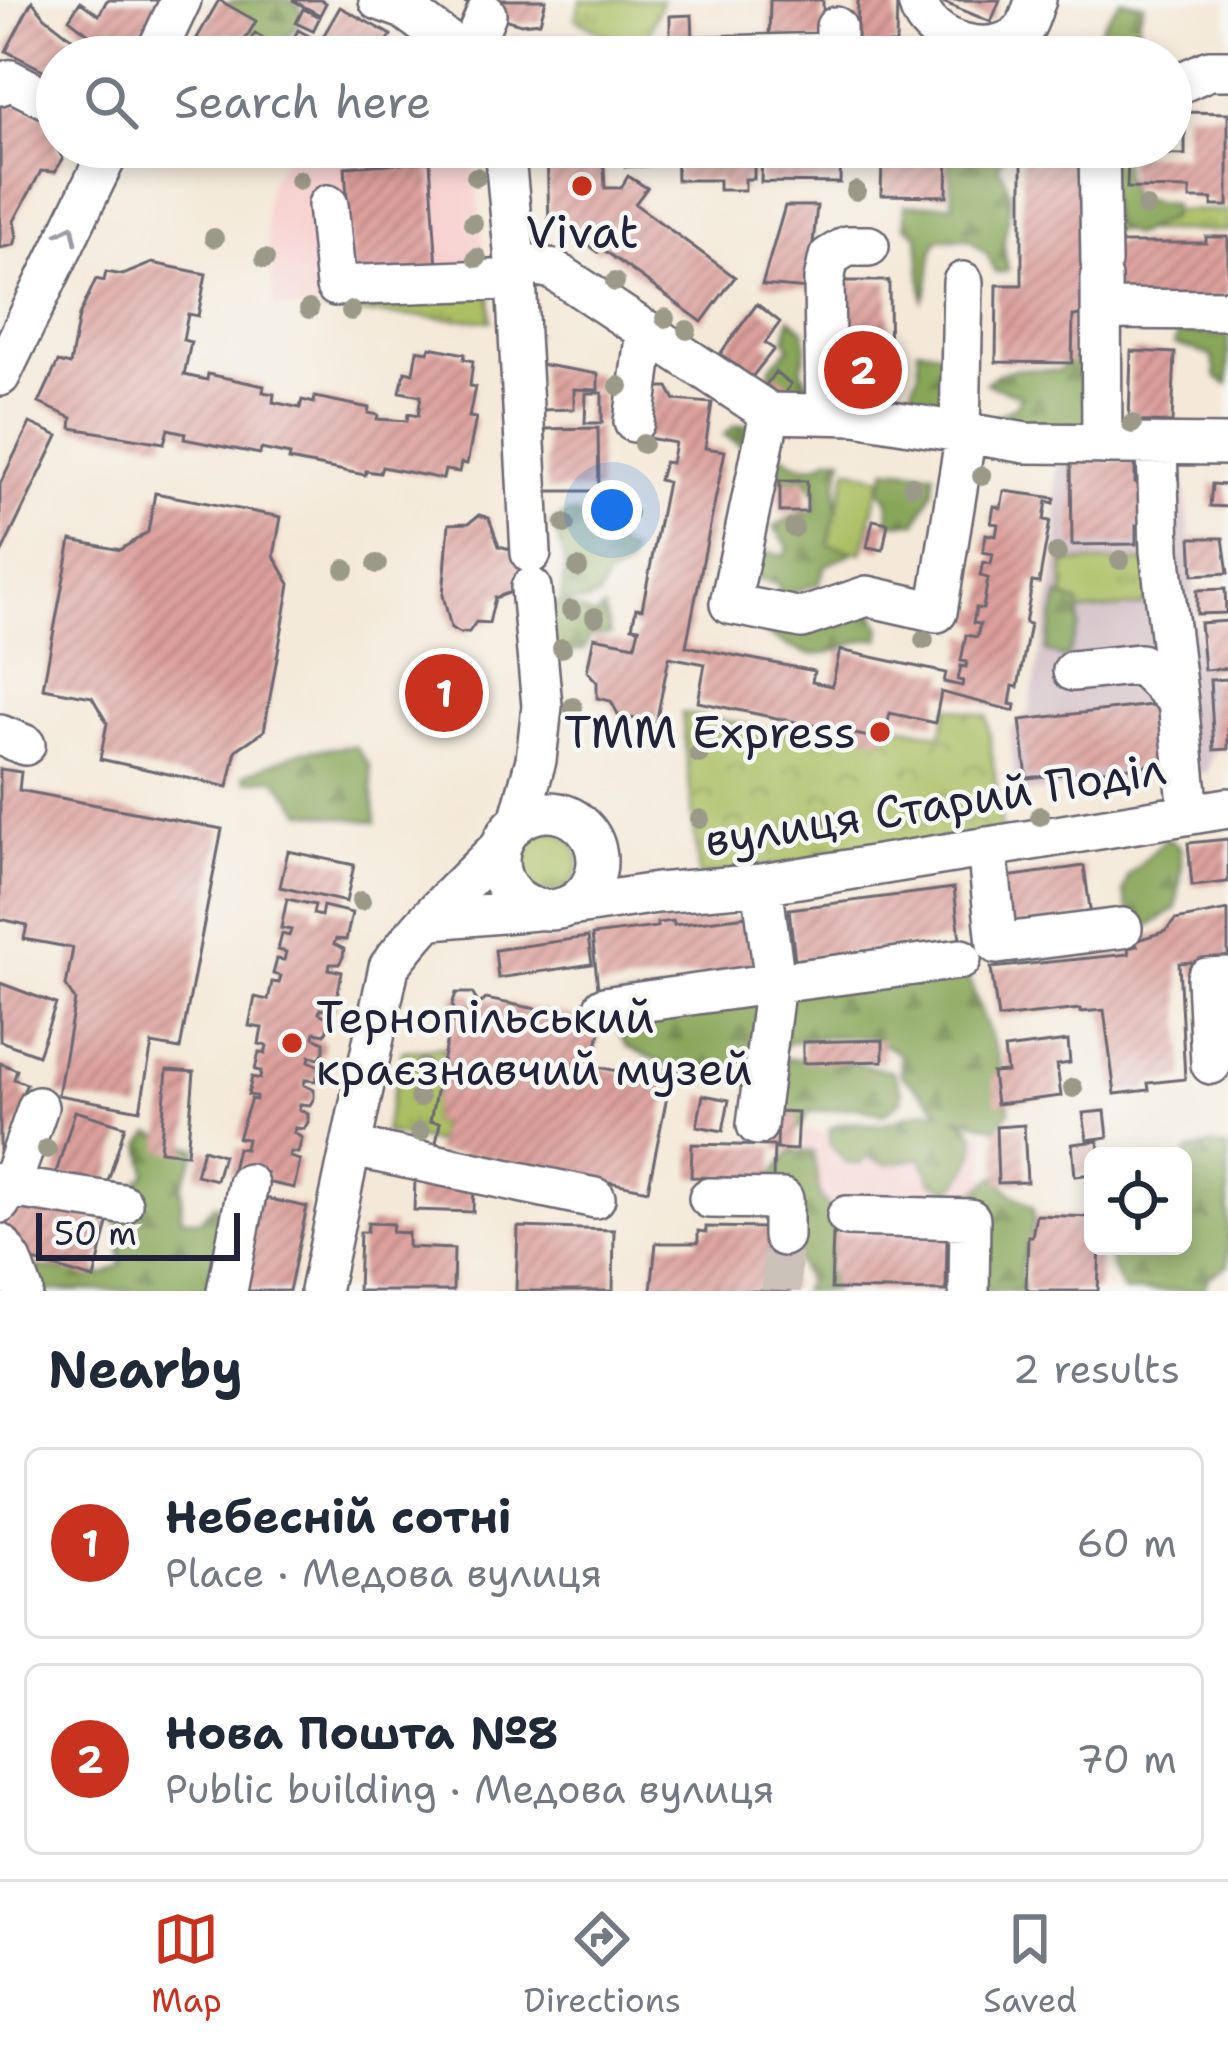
<!DOCTYPE html>
<meta charset="utf-8">
<style>
:root{--surface:#fff;--page:#f6f6f7;--text:#1f2937;--muted:#747a83;--line:#e0e1e3;--accent:#c8321e}
body{margin:0;font-family:"Shantell Sans",sans-serif;background:var(--page);color:var(--text)}
.controls{position:absolute;right:36px;bottom:36px;display:grid;overflow:hidden;border-radius:18px;box-shadow:0 6px 18px #0003}
.controls button{width:108px;height:108px;display:grid;place-items:center;padding:0;border:0;border-bottom:3px solid var(--line);background:var(--surface);color:var(--text);font:60px sans-serif}
.scale{position:absolute;left:36px;bottom:30px;width:204px;box-sizing:border-box;padding-left:12px;border:6px solid #22223b;border-top:0;font-size:33px;line-height:42px;white-space:nowrap;color:#22223b;-webkit-text-stroke:9px #f6f6f2;paint-order:stroke}
.you{position:absolute;left:612px;top:510px;width:42px;height:42px;margin:-30px;border:9px solid #fff;border-radius:50%;background:#1a73e8;box-shadow:0 0 0 18px #1a73e833}
.badge{display:grid;place-items:center;width:78px;height:78px;border-radius:50%;background:var(--accent);color:#fff;font-size:39px;font-weight:700}
.pin{position:absolute;translate:-50% -50%;border:6px solid #fff;box-shadow:0 3px 12px #0006}
.list{margin:0;padding:0;list-style:none}
h2{display:flex;justify-content:space-between;align-items:center;height:156px;margin:0;padding:0 48px;font-size:51px}
h2 small{font-size:39px;font-weight:400;color:var(--muted)}
.list li{display:grid;grid-template-columns:78px 1fr auto;gap:36px;align-items:center;box-sizing:border-box;height:192px;margin:0 24px 24px;padding:0 24px;border:3px solid var(--line);border-radius:18px}
.list b{display:block;font-size:45px;white-space:nowrap}
.list p{margin:0;font-size:39px;white-space:nowrap;color:var(--muted)}
.list em{font-size:39px;font-style:normal;color:var(--muted)}
.icon{flex:none;width:66px;height:66px;fill:none;stroke:currentColor;stroke-width:2;stroke-linecap:round;stroke-linejoin:round}
.map{position:relative;flex:none;width:1228px;height:1291px;overflow:hidden}
.search{position:absolute;background:var(--surface);box-shadow:0 6px 18px #0003;left:36px;right:36px;top:36px;height:132px;display:flex;align-items:center;gap:30px;box-sizing:border-box;padding:0 42px;border-radius:66px;color:var(--muted);font-size:45px}
.sheet{height:588px;background:var(--surface)}
nav{display:flex;justify-content:space-around;align-items:center;box-sizing:border-box;height:168px;border-top:3px solid var(--line);background:var(--surface);font-size:33px;color:var(--muted)}
nav a{display:grid;justify-items:center;gap:6px}
nav .on{color:var(--accent)}
.map>svg:first-child{display:block}
.built{fill:#f7d0cf}
.industrial{fill:#d2bec5}
.grass{fill:url(#grass-tufts);stroke:#66704f;stroke-width:3}
.forest{fill:url(#forest-firs);stroke:#55644a;stroke-width:3}
.park{fill:url(#park-crowns);stroke:#66704f;stroke-width:3}
.pitch{fill:#abbf63;stroke:#66704f;stroke-width:3}
.building{fill:url(#building-hatch)}
.lines{fill:none;stroke-linecap:round;stroke-linejoin:round}
.minor-tunnel{stroke:#cac1b9;stroke-width:39;stroke-dasharray:39 20;stroke-linecap:butt}
.minor-casing{stroke:#6c6872;stroke-width:44}
.minor{stroke:#fff;stroke-width:39}
.tree{fill:#9b9a89}
.oneway{stroke:#9c9ca7}
.poi-dot{fill:#c8321e;stroke:#f6f6f2;stroke-width:4.5}
.labels{text-anchor:middle;dominant-baseline:central;stroke-width:9;stroke-linejoin:round;paint-order:stroke}
.poi-label{font-size:45px;fill:#22223b;stroke:#f6f6f2}
.street-label{font-size:45px;fill:#22223b;stroke:#f6f6f2}
</style>
<div class="map">
<svg width="1228" height="1291" viewBox="0 0 1228 1291">
<defs>
<pattern id="grass-tufts" width="24" height="20" patternUnits="userSpaceOnUse" patternTransform="scale(3)"><rect width="24" height="20" fill="#abbf63"/><path d="M3 7l-1-3M5 7V3M7 7l1-3M15 17l-1-3M17 17v-4M19 17l1-3" fill="none" stroke="#8b9b53"/></pattern>
<pattern id="forest-firs" width="22" height="20" patternUnits="userSpaceOnUse" patternTransform="scale(3)"><rect width="22" height="20" fill="#88a659"/><path d="M5 1l3.5 6h-7zM16 11l3.5 6h-7z" fill="#6f874b"/></pattern>
<pattern id="park-crowns" width="20" height="18" patternUnits="userSpaceOnUse" patternTransform="scale(3)"><rect width="20" height="18" fill="#abbf63"/><path d="M2 6a3 3 0 1 1 6 0M12 15a3 3 0 1 1 6 0" fill="none" stroke="#8b9b53"/></pattern>
<pattern id="building-hatch" width="6" height="6" patternUnits="userSpaceOnUse" patternTransform="scale(3)"><rect width="6" height="6" fill="#dda09c"/><path d="M-1 1l2-2M0 6l6-6M5 7l2-2" fill="none" stroke="#b38280"/></pattern>
</defs>
<rect width="100%" height="100%" fill="#f6f6f2"/>
<filter id="ink" filterUnits="userSpaceOnUse"><feTurbulence type="fractalNoise" baseFrequency=".00833" numOctaves="2"/><feDisplacementMap in="SourceGraphic" scale="24" xChannelSelector="R" yChannelSelector="G"/><feConvolveMatrix kernelMatrix="1 2 1 2 8 2 1 2 1" color-interpolation-filters="sRGB"/></filter>
<filter id="wash" filterUnits="userSpaceOnUse"><feTurbulence type="fractalNoise" baseFrequency=".004" numOctaves="4" result="noise"/><feDisplacementMap in="SourceGraphic" scale="48" xChannelSelector="R" yChannelSelector="G"/><feGaussianBlur stdDeviation="2.7" result="paint"/><feColorMatrix in="noise" values="0 0 0 0 0 0 0 0 0 0 0 0 0 0 0 0 0 1.4 0 .05"/><feComposite in="paint" operator="in"/></filter>
<g filter="url(#wash)">
<rect width="100%" height="100%" fill="#f4e9d8"/>
<!-- built -->
<path class="built" d="M403,147H473L491,321L274,308L265,210L268,187L284,156Z
M803,1132H985L984,1291H802Z"/>
<!-- industrial -->
<path class="industrial" d="M1182,459L1194,583L1193,618L1210,681L1214,750L1207,772L1017,794L1010,730L1029,713L1059,552L1056,468L1071,461Z"/>
<!-- grass -->
<path class="grass" d="M581,0H662L649,33L650,57H642L575,18Z
M1100,210L1228,211V231H1100Z
M490,289L491,321L324,311L322,296Z
M1064,562H1156L1155,595L1140,606L1064,613Z
M519 862a30 30 0 1 1 60 0a30 30 0 1 1-60 0Z
M445,1047L431,1121L440,1123L436,1143L384,1132L403,1051Z"/>
<!-- forest -->
<path class="forest" d="M244,0H291L300,8L301,23L286,38L285,57H270L225,4Z
M1120,0L1144,4L1138,22L1146,45L1140,57H1102C1090,32 1107,20 1120,0Z
M947,147H1014L1006,151L998,166C1018,196 1008,209 1004,241C1003,250 1007,262 1008,271L996,273L988,256L969,239H939C926,256 934,280 923,299L918,235L905,226V205L953,204Z
M1099,147H1140L1123,157C1122,201 1135,199 1173,204L1171,217L1133,236L1114,226Z
M790,318L804,330L806,350L801,370L811,388L812,406C795,397 783,381 770,376V367L790,347L785,340Z
M1185,332L1228,336V385L1217,378L1212,356L1174,344L1179,333Z
M918,348L941,351L955,385L930,411L912,405L909,394L919,371Z
M1071,359L1088,362L1093,431L1009,432L990,420L1015,406L1021,396L986,383C1004,363 1034,370 1058,371Z
M749,424C773,444 799,483 830,457H843L837,486L836,531L856,551L825,566L819,584L784,594L776,584L753,577L745,550L785,555L788,546L774,527L793,516L813,512L818,497L805,477L766,482L751,452L724,435L735,426Z
M887,468L934,472L933,490L917,522L888,523L889,500L880,489Z
M567,514C597,514 608,520 619,548L631,552L627,568L607,578L599,597L586,602H560C567,573 567,549 550,524Z
M1059,595L1079,604V627L1066,659L1046,651Z
M870,604L881,628L880,639C858,637 843,651 823,654C804,657 784,643 767,635L762,624Z
M570,605L594,617L604,609L610,635H591L584,650L563,653L552,663L544,606Z
M355,746L370,766L376,822L303,812L275,778L247,781L244,775L302,751Z
M1167,838L1180,847L1182,868L1176,909L1151,925L1132,921L1123,892L1128,876Z
M962,961L1000,1061L1001,1081L1010,1111L997,1128L955,1116C959,1118 968,1124 971,1127C984,1145 965,1180 951,1190L931,1181L922,1158L885,1164L866,1157L860,1164L847,1163L830,1145V1129C846,1118 858,1124 876,1124C899,1124 913,1106 941,1111L901,1074L900,1054L870,1037L827,1036L790,1042L730,1081L702,1082L627,1046L601,1001Z
M787,1059H827L893,1071L902,1092L901,1101L884,1114L858,1107L809,1112L801,1126L787,1137L767,1134L765,1064Z
M151,1133L198,1149L182,1185L181,1218L200,1220L214,1204L231,1208L221,1291L28,1290L33,1267L103,1275L121,1265L117,1220L131,1208L132,1187L147,1173L142,1144Z
M1213,1145L1228,1149V1265L1208,1278L1203,1291H1123L1111,1264L1110,1246H1183V1159L1190,1151Z
M791,1151L813,1152L820,1197L837,1218L827,1270L833,1291H801L807,1282L797,1261L798,1229L767,1182Z
M996,1176L1012,1194L1033,1207C1038,1235 1013,1263 1023,1291H977L978,1224L968,1198Z"/>
<!-- park -->
<path class="park" d="M948,707L987,716L1002,832L699,876L682,713L815,737L821,708L941,735Z"/>
<!-- pitch -->
<path class="pitch" d="M848,468L882,477L862,553L828,544Z"/>
<g id="blocks">
<!-- building -->
<path class="building" d="M107,0H164L131,57H119L69,19L80,2L99,15Z
M219,0L256,21L235,57H211L216,49L197,38Z
M292,0H320L326,3L320,15Z
M458,0H546L540,22L521,24L486,14L476,6Z
M770,0H823V42H769Z
M858,0H897L896,44H890V57H846L847,42H857Z
M938,0H1000L991,22Z
M32,1L45,17L96,57H57V77L6,51Z
M340,7L391,35L379,57H351L335,48L330,57H318L325,43L321,40Z
M303,9L320,17L313,31L296,23Z
M692,15L693,39L670,40V16Z
M298,30L313,38L303,57H296L299,52L289,47Z
M255,33L295,57H240Z
M4,96L57,121V147L63,159L55,172L41,171L14,221L17,237L14,245L0,248V103Z
M1185,112L1228,113V206H1212V199H1190V189L1127,188L1128,154L1185,155Z
M547,147H603L605,188H621L628,176L647,188L635,204L735,277L702,322L601,248L598,252L560,225H549Z
M624,147H658L659,165L625,167Z
M676,147H754V179H745V190H719V180H677Z
M762,147H841L840,183L761,182Z
M908,147H948L947,196L881,195L882,160H908Z
M1022,158L1087,159L1111,243H1206V237H1228V297L1073,316L1072,363L996,362L997,285H1022Z
M430,161L437,268L352,275L345,167Z
M785,206H817L808,289L762,285Z
M152,263L206,274L198,316L188,314L183,340L191,342L184,375L207,380L208,374L264,386L263,392L274,394L273,402L300,408L302,400L314,403L315,397L369,408L368,413L378,415L377,419L407,421L408,414L418,416L421,396L400,392L405,371L413,373L417,350L428,352L430,347L465,354L464,359L473,361L470,386L475,387L469,417L476,418L467,464L461,463L459,472L445,470L443,479L382,467L380,473L366,471L365,475L289,460L290,455L261,449L260,454L184,439L185,433L168,429L164,443L71,428L72,418L39,403L58,362L70,365L79,316L96,279L104,281L106,272L123,275Z
M835,281H889L890,390H836Z
M757,304L780,322L765,343L774,349L752,377L720,354Z
M1131,351L1175,353L1172,423L1129,421Z
M539,364L598,374V390L574,389V409L540,410Z
M775,372L791,384L782,397L766,385Z
M657,387H668L675,400L712,403L705,448L725,451L686,646L814,671L812,682L832,686L840,650L946,673L944,682L962,686L963,681L958,680L961,666L966,667L967,662L961,661L966,635L977,637L980,624L973,623L976,608L983,609L988,578L980,576L983,562L991,564L993,554L983,552L986,534L996,536L998,524L991,523L994,506L1001,508L1004,491L1055,498L1054,503L1047,501L1044,520L1050,521L1039,583L1032,582L1029,602L1025,623L1030,624L1018,687L1013,686L1010,704L1015,705L1014,711L941,692L935,723L890,713L884,740L698,702L705,664L669,657L656,723L619,716L611,701L597,698V682L587,671L594,637L635,645L639,628L632,627L636,608L642,609L667,482L659,480L664,462L671,463L675,443L643,437Z
M586,393H602V423H585Z
M30,423L58,436L0,556V484Z
M598,428L599,491H546L545,429Z
M1071,462H1135V483H1150L1151,525H1136V544L1072,545Z
M780,481H807V512H780Z
M1212,484L1226,485L1228,507L1210,506Z
M155,493L281,517L274,556L290,584L264,731L236,750L228,787L100,759L107,723L92,697L43,688L71,540L120,550L148,532Z
M479,515L489,518L499,546L543,558L544,580L495,598L489,623L476,622L469,632L460,633L451,628L443,595L449,524L469,523Z
M873,520L888,523L883,550L867,547Z
M1191,538H1223L1228,573L1193,575Z
M1225,589L1226,613L1197,614V590Z
M1228,621V668L1204,670L1200,623Z
M1228,679V749L1214,750L1210,680Z
M1161,704L1168,763L1027,778L1020,720Z
M0,769L21,772L19,790L222,829L180,1049L152,1044L140,1110L58,1095L75,1000L66,986L73,948L24,939L27,925L0,919Z
M1228,839V882L1192,886L1188,843Z
M288,851L354,865L346,902L280,887Z
M1084,866L1091,916L1006,927L999,878Z
M954,888L960,939L795,960L789,909Z
M287,899L315,905L313,914L321,916L323,906L352,913L346,940L336,939L334,944L344,949L343,957L339,964H330L329,969L342,972L334,1012L320,1009L319,1013L329,1018L328,1027L325,1034L315,1032L314,1037L324,1042V1051L320,1058L310,1056L309,1061L319,1066L318,1074L315,1081L305,1080L304,1085L314,1090V1098L310,1105L300,1104L299,1109L308,1114V1122L304,1129L295,1128L294,1133L302,1138L298,1153L290,1152L289,1157L300,1160L294,1188L266,1182L267,1173L261,1172L259,1180L231,1174L237,1148L245,1149L247,1139L238,1138L251,1099L256,1100V1096L248,1095L252,1077L260,1079L261,1071L255,1070L259,1052L265,1054L267,1046L259,1044L262,1028L249,1026L255,997L268,1000L272,982L279,983L281,976L273,974L277,959L284,960L286,952L278,950L282,934L289,936L291,930L281,928Z
M1228,910V973L1193,977L1191,962L1179,963L1185,1079L1148,1083L1149,1090L1115,1094L1104,1010L1080,1012V1009L998,1018L991,968L1129,954L1128,948L1137,946L1135,941L1166,931L1175,920Z
M755,915L761,968L598,988L592,935L657,927V923L673,921L674,925Z
M588,937L592,964L498,978L495,950Z
M0,983L56,1004L38,1055L0,1041Z
M456,993H472L479,1004L486,999L602,1022L593,1066L642,1076L644,1066L672,1072L648,1190L477,1155L434,1153L440,1123L430,1121L450,1024L458,1017L452,1005Z
M883,1040V1061L803,1063V1042Z
M1068,1041L1070,1063L1057,1065L1061,1096L996,1104L992,1073L1007,1072L1004,1049Z
M0,1063L17,1070L14,1079L27,1084L22,1094L32,1099L0,1162Z
M167,1070L194,1072L187,1154L160,1151Z
M703,1095L729,1100L723,1131L697,1126Z
M75,1111L125,1126L105,1191L55,1176Z
M778,1111L798,1112L796,1150L777,1149Z
M1105,1111L1108,1137L1087,1140L1083,1113Z
M1024,1125L1027,1182L998,1183L996,1127Z
M1098,1141L1100,1156H1093V1174L1075,1176L1072,1144Z
M692,1144L774,1146L773,1179L691,1177Z
M203,1149L223,1155L216,1180L196,1175Z
M415,1180L474,1183L473,1212L414,1210Z
M255,1196L307,1207L289,1291H235Z
M26,1202L108,1223L94,1279L17,1256L0,1231V1222Z
M1036,1215L1093,1217V1246H1100L1098,1291H1030L1026,1287L1028,1236H1032Z
M368,1223L393,1224L392,1232L408,1233V1247L454,1249L453,1291H358L360,1232H367Z
M518,1227L614,1230L613,1291H516Z
M706,1227L769,1228L791,1236L790,1291H651L656,1243H698V1231L706,1232Z
M833,1234L947,1238L946,1291L831,1289Z"/>
</g>
</g>
<g filter="url(#ink)">
<use href="#blocks" fill-opacity="0" stroke="#6c6872" stroke-width="3"/>
<g class="lines">
<!-- minor-tunnel -->
<path class="minor-tunnel" d="M781,1291L783,1236"/>
<defs>
<path id="minor" d="M379,0L404,9L469,57
M918,0C923,43 1000,64 1025,27C1030,20 1032,8 1036,0
M468,56L486,14
M154,57L181,0
M681,57L836,53V27
M0,85L10,80L57,104
M1171,87L1209,70H1228
M504,147L515,261L552,269L770,413L856,415L1026,443L1228,445
M1099,147L1101,262
M328,205L336,286L516,279
M515,261L531,553
M1101,278L1102,444
M1101,309L1228,310
M0,376L111,147
M770,413L730,604L802,618L867,596L937,612L966,433
M826,414L824,280L829,257L847,246H869
M634,422L646,330
M960,433L963,282
M1157,445L1160,551L1178,701
M1073,671L1140,664L1178,701L1189,814
M0,735L25,745
M499 861a49 49 0 1 1 98 0a49 49 0 1 1-98 0Z
M519,821L536,760L542,706L531,588
M987,847L997,944L1122,928
M570,906L657,893L762,884L1228,808
M433,919L536,910
M604,1007L775,983L762,884
M1211,1064L1207,978L1228,977
M757,1125L775,983L961,959
M353,1147L595,1198
M0,1182L10,1187L122,1204
M709,1198L783,1199V1236
M0,1203L10,1187L38,1107
M847,1216L970,1219L969,1291
M0,1244L12,1261L23,1291
M227,1291L248,1184
M320,1291L389,967C418,926 465,882 501,846"/>
</defs>
<!-- minor casing -->
<use href="#minor" class="minor-casing"/>
<!-- minor -->
<use href="#minor" class="minor"/>
</g>
<!-- trees -->
<g class="tree">
<circle cx="476" cy="177" r="10"/>
<circle cx="299" cy="180" r="10"/>
<circle cx="856" cy="191" r="10"/>
<circle cx="1146" cy="207" r="10"/>
<circle cx="473" cy="223" r="10"/>
<circle cx="214" cy="238" r="10"/>
<circle cx="477" cy="258" r="10"/>
<circle cx="265" cy="259" r="10"/>
<circle cx="615" cy="282" r="10"/>
<circle cx="309" cy="309" r="10"/>
<circle cx="351" cy="311" r="10"/>
<circle cx="665" cy="318" r="10"/>
<circle cx="687" cy="330" r="10"/>
<circle cx="619" cy="386" r="10"/>
<circle cx="1132" cy="424" r="10"/>
<circle cx="643" cy="444" r="10"/>
<circle cx="982" cy="476" r="10"/>
<circle cx="912" cy="486" r="10"/>
<circle cx="628" cy="513" r="10"/>
<circle cx="565" cy="524" r="10"/>
<circle cx="794" cy="528" r="10"/>
<circle cx="1057" cy="553" r="10"/>
<circle cx="1120" cy="560" r="10"/>
<circle cx="377" cy="564" r="10"/>
<circle cx="578" cy="568" r="10"/>
<circle cx="345" cy="569" r="10"/>
<circle cx="571" cy="610" r="10"/>
<circle cx="595" cy="617" r="10"/>
<circle cx="924" cy="640" r="10"/>
<circle cx="562" cy="648" r="10"/>
<circle cx="573" cy="707" r="10"/>
<circle cx="699" cy="754" r="10"/>
<circle cx="1040" cy="816" r="10"/>
<circle cx="700" cy="819" r="10"/>
<circle cx="832" cy="819" r="10"/>
<circle cx="361" cy="901" r="10"/>
<circle cx="423" cy="1067" r="10"/>
<circle cx="1073" cy="1088" r="10"/>
<circle cx="419" cy="1098" r="10"/>
<circle cx="420" cy="1132" r="10"/>
<circle cx="47" cy="1149" r="10"/>
</g>
<!-- one-way arrows -->
<defs><path id="oneway-chevron" d="M-2-3.5L2.5 0L-2 3.5" fill="none" stroke-width="1.6" stroke-linecap="round" stroke-linejoin="round" transform="scale(3)"/></defs>
<use class="oneway" href="#oneway-chevron" transform="translate(69 233) rotate(-64)"/>
</g>
<!-- markers -->
<g class="poi-dot">
<circle cx="582" cy="186" r="12"/>
<circle cx="880" cy="732" r="12"/>
<circle cx="292" cy="1043" r="12"/>
</g>
<g class="labels">
<!-- poi labels -->
<g class="poi-label">
<text x="582" y="232">Vivat</text>
<text x="856" y="732" text-anchor="end">TMM Express</text>
<text x="316" y="1017" text-anchor="start">Тернопільський<tspan x="316" dy="52">краєзнавчий музей</tspan></text>
</g>
<!-- street labels -->
<g class="street-label">
<text transform="translate(935 804) rotate(-9)">вулиця Старий Поділ</text>
</g>
</g>
</svg>
<div class="controls">
<button><svg class="icon" aria-label="locate" viewBox="0 0 24 24"><circle cx="12" cy="12" r="6"/><path d="M12 2v4M12 18v4M2 12h4M18 12h4"/></svg></button>
</div>
<div class="scale">50 m</div>
<div class="you"></div>
<div class="pin badge" style="left:444px;top:693px">1</div>
<div class="pin badge" style="left:863px;top:370px">2</div>
<div class="search"><svg class="icon" aria-label="search" viewBox="0 0 24 24"><circle cx="10" cy="10" r="6"/><path d="M15 15l6 6"/></svg>Search here</div>
</div>
<section class="sheet">
<h2>Nearby<small>2 results</small></h2>
<ul class="list">
<li><span class="badge">1</span><div><b>Небесній сотні</b><p>Place · Медова вулиця</p></div><em>60 m</em></li>
<li><span class="badge">2</span><div><b>Нова Пошта №8</b><p>Public building · Медова вулиця</p></div><em>70 m</em></li>
</ul>
</section>
<nav>
<a class="on"><svg class="icon" aria-label="map" viewBox="0 0 24 24"><path d="M3 6l6-2 6 2 6-2v14l-6 2-6-2-6 2zM9 4v14M15 6v14"/></svg>Map</a>
<a><svg class="icon" aria-label="directions" viewBox="0 0 24 24"><path d="M12 3l9 9-9 9-9-9zM9 14v-3h6M13 9l2 2-2 2"/></svg>Directions</a>
<a><svg class="icon" aria-label="saved" viewBox="0 0 24 24"><path d="M7 4h10v16l-5-4-5 4z"/></svg>Saved</a>
</nav>
